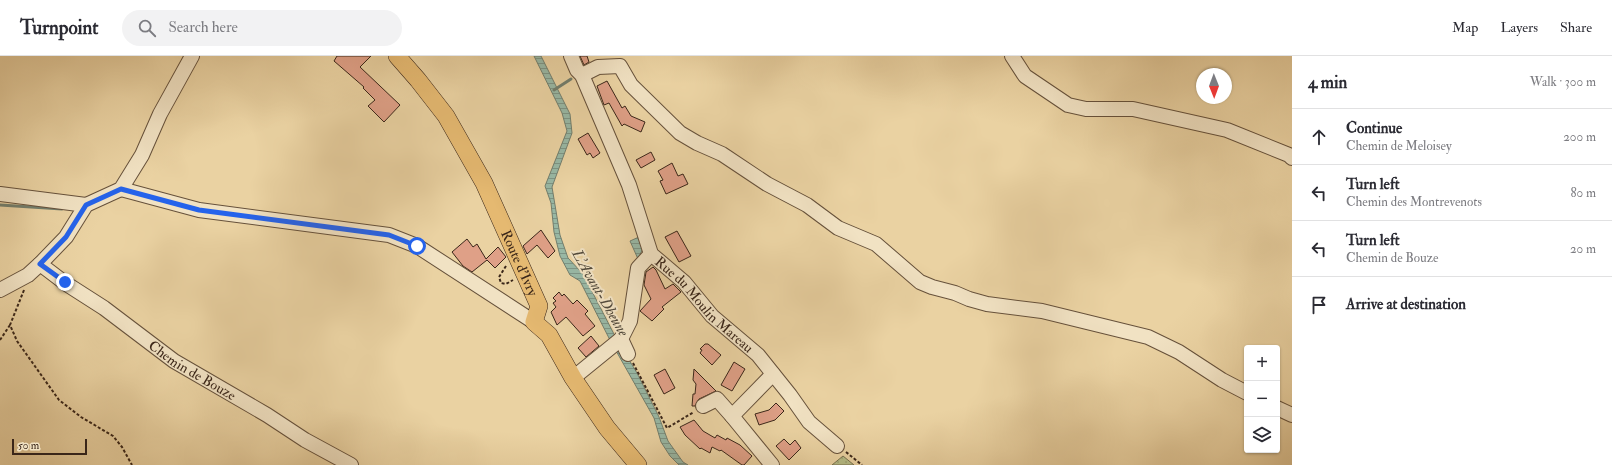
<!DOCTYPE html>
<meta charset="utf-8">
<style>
:root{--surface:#fff;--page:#f2f2f3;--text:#2b2b33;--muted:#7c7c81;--line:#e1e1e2}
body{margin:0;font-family:"IM FELL Double Pica",serif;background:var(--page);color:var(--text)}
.controls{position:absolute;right:12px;bottom:12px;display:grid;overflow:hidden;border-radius:4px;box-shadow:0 1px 3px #0004}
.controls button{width:36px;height:36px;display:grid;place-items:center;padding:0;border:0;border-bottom:1px solid var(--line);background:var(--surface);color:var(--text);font:20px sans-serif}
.compass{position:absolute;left:1196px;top:12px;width:36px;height:36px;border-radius:50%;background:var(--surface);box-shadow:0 1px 3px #0004;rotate:179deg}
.scale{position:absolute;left:12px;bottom:10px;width:75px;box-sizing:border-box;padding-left:4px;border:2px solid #3a2619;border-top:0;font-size:11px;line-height:14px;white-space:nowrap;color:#3a2619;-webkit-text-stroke:3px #f1e2c3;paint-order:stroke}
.stop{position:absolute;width:12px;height:12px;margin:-9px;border:3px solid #2563eb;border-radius:50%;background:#fff}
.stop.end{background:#2563eb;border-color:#fff;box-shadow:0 1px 4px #0008}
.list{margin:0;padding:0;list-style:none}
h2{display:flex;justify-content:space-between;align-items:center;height:52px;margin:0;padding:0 16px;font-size:17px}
h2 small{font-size:13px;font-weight:400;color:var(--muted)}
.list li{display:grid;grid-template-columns:26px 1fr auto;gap:12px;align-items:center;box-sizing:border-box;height:56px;padding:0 16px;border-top:1px solid var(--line)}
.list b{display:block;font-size:15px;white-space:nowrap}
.list p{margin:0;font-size:13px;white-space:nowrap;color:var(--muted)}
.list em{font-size:13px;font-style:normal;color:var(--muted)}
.icon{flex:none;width:22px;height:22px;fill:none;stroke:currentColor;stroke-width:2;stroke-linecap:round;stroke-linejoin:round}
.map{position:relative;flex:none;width:1292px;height:409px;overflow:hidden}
header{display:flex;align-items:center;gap:24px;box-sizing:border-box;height:56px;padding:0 20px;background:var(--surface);border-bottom:1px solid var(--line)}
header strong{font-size:19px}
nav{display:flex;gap:22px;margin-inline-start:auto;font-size:14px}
.search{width:280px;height:36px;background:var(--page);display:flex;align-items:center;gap:10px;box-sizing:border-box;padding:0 14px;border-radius:22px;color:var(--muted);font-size:15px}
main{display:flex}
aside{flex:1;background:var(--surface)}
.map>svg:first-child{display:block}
.grass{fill:url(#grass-dots);stroke:#787150}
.water{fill:url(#water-rules);stroke:#727e6d}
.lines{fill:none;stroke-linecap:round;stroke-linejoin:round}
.stream{stroke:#727e6d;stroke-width:3}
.building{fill:#dfa087;stroke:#3a2619}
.minor-casing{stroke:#66513b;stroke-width:16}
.major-casing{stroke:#3a2619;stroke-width:18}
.path{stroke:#3a2619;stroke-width:2;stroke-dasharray:3 2;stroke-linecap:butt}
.minor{stroke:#f1e2c3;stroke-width:14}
.major{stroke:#e5b971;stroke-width:17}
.route{stroke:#2563eb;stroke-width:5}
.labels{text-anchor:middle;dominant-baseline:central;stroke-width:4;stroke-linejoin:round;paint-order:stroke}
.street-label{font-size:14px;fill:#3a2619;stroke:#f1e2c3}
.water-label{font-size:15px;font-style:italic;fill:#524a3c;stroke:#f1e2c3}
</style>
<header>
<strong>Turnpoint</strong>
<div class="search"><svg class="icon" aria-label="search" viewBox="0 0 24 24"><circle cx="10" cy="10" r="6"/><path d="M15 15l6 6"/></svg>Search here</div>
<nav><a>Map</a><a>Layers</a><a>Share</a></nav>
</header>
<main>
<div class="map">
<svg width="1292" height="409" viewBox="0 0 1292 409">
<defs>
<pattern id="grass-dots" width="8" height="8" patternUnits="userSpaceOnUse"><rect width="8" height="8" fill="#b5bc86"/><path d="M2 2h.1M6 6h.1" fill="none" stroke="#9ca173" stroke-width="1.8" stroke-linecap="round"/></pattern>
<pattern id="water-rules" width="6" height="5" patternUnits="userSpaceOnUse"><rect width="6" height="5" fill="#98b8a5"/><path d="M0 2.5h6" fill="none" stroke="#7d9586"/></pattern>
</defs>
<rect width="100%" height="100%" fill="#ead2a2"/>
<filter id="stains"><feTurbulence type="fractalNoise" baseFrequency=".005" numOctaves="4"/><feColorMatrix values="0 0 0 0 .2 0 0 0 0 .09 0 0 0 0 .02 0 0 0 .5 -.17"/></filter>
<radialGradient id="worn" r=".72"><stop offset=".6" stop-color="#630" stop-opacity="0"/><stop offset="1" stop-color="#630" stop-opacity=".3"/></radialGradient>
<!-- grass -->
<path class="grass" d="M843,400L854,409H832Z"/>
<!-- water -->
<path class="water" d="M534,0H541L570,58L572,77L552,131L560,179L568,202L583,218L616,282L612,288L580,225L570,219L560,200L554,176L551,147L545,130L567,75L562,57Z
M639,181L643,192L638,203L630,185Z
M620,289L637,317L659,361L668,385L683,406L688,409H679L670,400L661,386L654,362L615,293Z"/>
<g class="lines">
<!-- stream -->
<path class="stream" d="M554,34L571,23
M0,149L62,153"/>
</g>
<!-- building -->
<path class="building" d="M337,0H371L360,11L400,49L384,66L368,50L375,44L363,32L364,31L334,5Z
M580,0H587L589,6L584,9Z
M607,25L622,52L625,50L631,60L645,66L641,76L624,68L622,70L609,47L604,49L597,30Z
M588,77L600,97L593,102L590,97L587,99L578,83Z
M651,96L655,104L641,112L636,104Z
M672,107L678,120L683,118L688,128L666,138L660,125L663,124L658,115Z
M541,174L555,195L548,202L537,189L527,198L523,190Z
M677,175L691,200L679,206L665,181Z
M467,183L473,191L477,188L486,203L498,191L506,201L495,212L487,204L472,216L463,210L452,196Z
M653,211L656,214L665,233L673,228L681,236L662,251L664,253L652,265L640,255L651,243L644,229L646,216Z
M559,236L562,240L564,238L573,248L577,244L588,255L585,258L595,270L583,280L566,261L557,269L551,256L556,251L553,247L556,245L553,242Z
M591,280L599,290L586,301L578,292Z
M705,288H708L721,299L712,309L700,297L702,294L700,293Z
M734,306L745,313L732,335L721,329Z
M665,313L675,332L664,338L654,319Z
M694,313L716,335L699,343L695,350H692L693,338H695L696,328L693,324Z
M776,347L784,355L775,364L759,369L755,358L769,354Z
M694,364L703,375L715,382L717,379L726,384L727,382L740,389L752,400L744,409H742L721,394L720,395L712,391L710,397L701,392L700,393L685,379L680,371Z
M784,383L790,389L795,384L801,392L789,404L776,390Z"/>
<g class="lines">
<defs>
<g id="minor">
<path id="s1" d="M571,0L577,14L582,19L629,129L651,198L684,226L712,260L758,299L790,339L809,366L837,390"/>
<path d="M1012,0L1025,20L1068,49L1086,53H1133L1227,74L1289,99L1292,102"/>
<path d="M582,19L598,11L620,10L631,29L680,77L697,87L722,98L767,128L807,149L838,172L876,188L920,226L932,231L955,237L969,243L987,248L1042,255L1148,281L1179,296L1222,324L1247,337"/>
<path d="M121,133L199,154L389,179L417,190L534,266"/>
<path d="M0,138L86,149"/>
<path id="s2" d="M40,208L65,227L104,252L174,305L267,359L305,384L351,409"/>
<path d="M0,234L28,219L40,208L66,181L86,149L121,133L142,99L160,58L192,0"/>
<path d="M621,283L628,298"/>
<path d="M573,322L621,283L630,265L638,212L651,198"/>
<path d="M703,350L717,343L732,360"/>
<path d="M1277,352L1292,359"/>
<path d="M772,409L732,360L773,318"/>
</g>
<g id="major">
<path id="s3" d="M397,0L418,24L446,60L484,127L539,250L534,266L549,279L573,322L607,372L638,409"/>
</g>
</defs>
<!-- minor casing -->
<use href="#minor" class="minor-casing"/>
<!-- major casing -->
<use href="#major" class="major-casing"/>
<!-- path -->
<path class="path" d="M506,210L499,221L501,227L506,228L513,224
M24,234L10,269L17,285L59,344L81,361L113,380L122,391L132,409
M0,284L10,269
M633,307L667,372L694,356
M846,396L862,409"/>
<!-- minor -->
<use href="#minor" class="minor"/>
<!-- major -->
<use href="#major" class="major"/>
</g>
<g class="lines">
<!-- route -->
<path class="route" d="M65,226L40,208L66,181L86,149L121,133L199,154L389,179L417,190"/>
</g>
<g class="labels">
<!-- street labels -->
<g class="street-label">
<text stroke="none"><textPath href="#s3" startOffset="242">Route d'Ivry</textPath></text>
<text stroke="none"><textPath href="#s1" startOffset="288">Rue du Moulin Mareau</textPath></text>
<text stroke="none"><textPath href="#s2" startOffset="186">Chemin de Bouze</textPath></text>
</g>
<!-- water labels -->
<g class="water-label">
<text transform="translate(600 237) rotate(60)">L'Avant-Dheune</text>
</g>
</g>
<rect width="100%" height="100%" filter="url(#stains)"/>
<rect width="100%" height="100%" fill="url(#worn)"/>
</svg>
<div class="controls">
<button>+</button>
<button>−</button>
<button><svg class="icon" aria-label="layers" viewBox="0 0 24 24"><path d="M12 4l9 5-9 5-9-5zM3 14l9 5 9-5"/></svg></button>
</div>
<svg class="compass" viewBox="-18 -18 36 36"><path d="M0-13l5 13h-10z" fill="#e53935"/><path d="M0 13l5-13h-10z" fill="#7c7c81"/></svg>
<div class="scale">50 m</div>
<div class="stop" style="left:417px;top:190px"></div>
<div class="stop end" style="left:65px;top:226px"></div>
</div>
<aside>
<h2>4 min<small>Walk · 300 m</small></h2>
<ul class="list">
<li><svg class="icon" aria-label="ahead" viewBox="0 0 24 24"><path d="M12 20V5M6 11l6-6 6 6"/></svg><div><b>Continue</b><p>Chemin de Meloisey</p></div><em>200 m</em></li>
<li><svg class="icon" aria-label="left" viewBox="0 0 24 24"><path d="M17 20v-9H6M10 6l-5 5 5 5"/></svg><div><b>Turn left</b><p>Chemin des Montrevenots</p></div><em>80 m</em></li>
<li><svg class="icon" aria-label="left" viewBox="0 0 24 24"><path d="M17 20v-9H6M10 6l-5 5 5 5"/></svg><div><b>Turn left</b><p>Chemin de Bouze</p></div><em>20 m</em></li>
<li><svg class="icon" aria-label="arrive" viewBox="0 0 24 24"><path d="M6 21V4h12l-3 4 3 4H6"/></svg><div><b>Arrive at destination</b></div></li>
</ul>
</aside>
</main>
